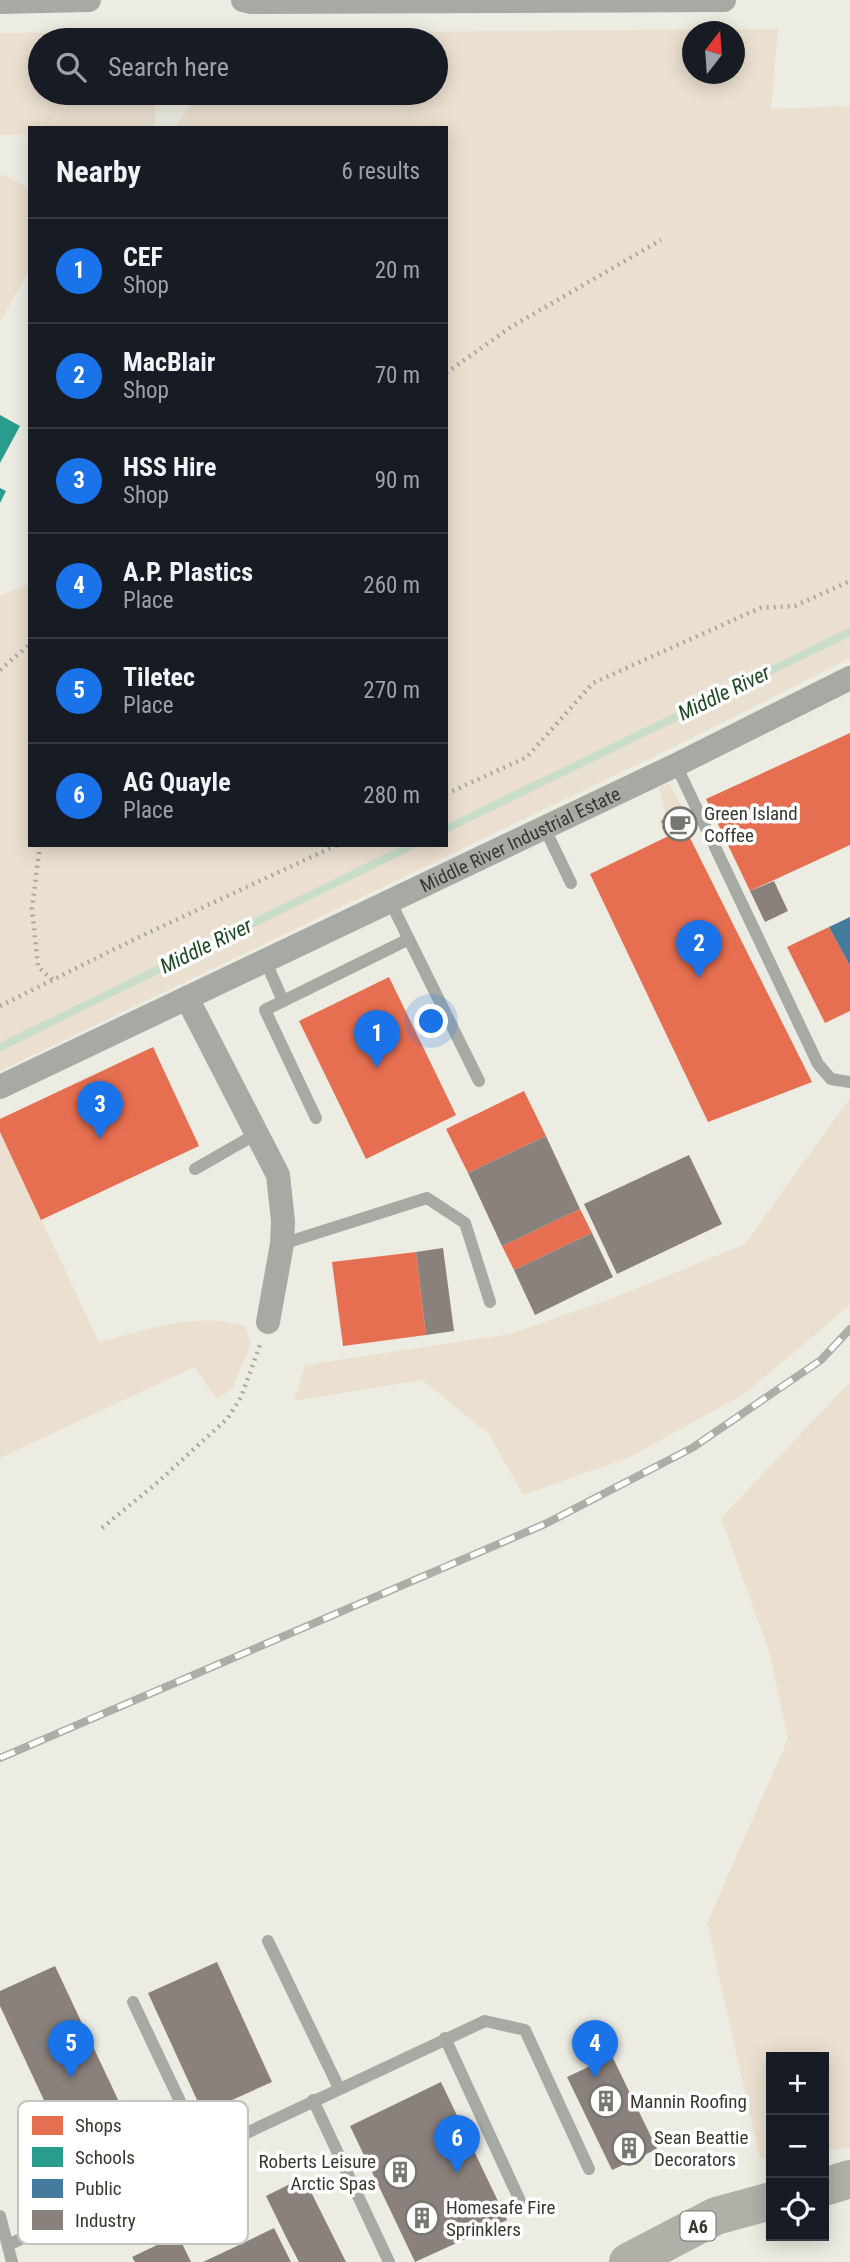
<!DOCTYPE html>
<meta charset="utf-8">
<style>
:root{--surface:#171b24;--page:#242831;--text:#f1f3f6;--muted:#9ea1a6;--line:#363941;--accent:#1a73e8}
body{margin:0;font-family:"Roboto Condensed",sans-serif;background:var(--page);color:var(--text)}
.controls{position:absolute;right:21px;bottom:21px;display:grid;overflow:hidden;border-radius:0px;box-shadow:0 4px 18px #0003}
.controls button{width:63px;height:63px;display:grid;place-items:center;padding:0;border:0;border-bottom:2px solid var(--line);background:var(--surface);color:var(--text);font:35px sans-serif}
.compass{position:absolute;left:682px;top:21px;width:63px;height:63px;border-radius:50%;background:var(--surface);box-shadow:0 4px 18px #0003;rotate:17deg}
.you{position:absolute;left:432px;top:1022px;width:24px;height:24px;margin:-18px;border:5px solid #fff;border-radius:50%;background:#1a73e8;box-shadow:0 0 0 10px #1a73e833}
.badge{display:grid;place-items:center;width:46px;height:46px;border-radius:50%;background:var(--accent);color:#fff;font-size:23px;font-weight:700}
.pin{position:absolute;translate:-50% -58px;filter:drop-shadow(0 2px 4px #0008)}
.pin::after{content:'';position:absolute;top:37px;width:24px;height:21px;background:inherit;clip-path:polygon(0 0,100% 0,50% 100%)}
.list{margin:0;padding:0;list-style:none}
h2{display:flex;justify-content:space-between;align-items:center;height:91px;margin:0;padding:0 28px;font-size:30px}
h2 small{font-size:23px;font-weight:400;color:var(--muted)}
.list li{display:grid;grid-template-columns:46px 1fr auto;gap:21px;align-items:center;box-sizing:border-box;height:105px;padding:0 28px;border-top:2px solid var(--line)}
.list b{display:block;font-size:26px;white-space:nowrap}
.list p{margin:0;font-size:23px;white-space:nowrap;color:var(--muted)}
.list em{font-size:23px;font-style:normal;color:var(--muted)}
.icon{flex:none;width:38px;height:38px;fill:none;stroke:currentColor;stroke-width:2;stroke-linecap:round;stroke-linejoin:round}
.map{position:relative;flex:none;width:850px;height:2262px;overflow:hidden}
.search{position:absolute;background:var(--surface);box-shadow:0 4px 18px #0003;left:28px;top:28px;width:420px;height:77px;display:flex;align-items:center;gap:18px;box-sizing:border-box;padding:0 24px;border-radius:38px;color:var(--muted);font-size:26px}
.panel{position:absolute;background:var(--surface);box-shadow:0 4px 18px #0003;left:28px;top:126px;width:420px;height:721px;border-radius:0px}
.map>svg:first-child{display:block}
.green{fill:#ebe0d0;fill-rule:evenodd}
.shops{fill:#e76f51}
.schools{fill:#2a9d8f}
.public{fill:#457b9d}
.industry{fill:#8a817c}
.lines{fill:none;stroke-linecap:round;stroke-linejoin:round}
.stream{stroke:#caddc9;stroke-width:8}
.path{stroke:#a8a9a4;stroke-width:4.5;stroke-dasharray:2 5;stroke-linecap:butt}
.lane{stroke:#a7aaa4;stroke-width:12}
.street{stroke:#a7aaa4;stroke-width:24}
.highway{stroke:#b0b0a8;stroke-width:38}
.rail-casing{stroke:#acada7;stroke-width:8}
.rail{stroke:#fff;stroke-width:5;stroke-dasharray:16;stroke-linecap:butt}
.labels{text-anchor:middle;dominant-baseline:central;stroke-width:7;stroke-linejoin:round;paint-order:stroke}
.shield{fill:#fff;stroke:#74746f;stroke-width:2}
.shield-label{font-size:18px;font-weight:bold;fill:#383831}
.poi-label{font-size:19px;fill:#383831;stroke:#fff;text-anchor:start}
.street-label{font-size:19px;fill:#383831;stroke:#fff}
.water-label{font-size:21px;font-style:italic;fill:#1d4826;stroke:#fff}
.key{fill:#fff;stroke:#c3c3c1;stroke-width:2}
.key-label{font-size:19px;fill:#383831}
</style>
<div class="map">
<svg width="850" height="2262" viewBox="0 0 850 2262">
<rect width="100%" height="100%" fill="#ecece2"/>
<!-- green -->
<path class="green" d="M778,29L771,109L850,106V658L678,745L0,1071V596L30,583V845H446V128H174L200,93H436V40H233L238,33ZM692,32H734V74H692Z
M91,32L155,37V40H40V93H155V128H30V134L0,135V33Z
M3,174L30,189V269L0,322V179Z
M669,783L687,815L662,827L659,821L665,814L659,788Z
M850,1098V1305L744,1394L628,1458L523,1495L489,1434L422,1380L294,1401L305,1365L510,1334L618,1296L745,1244Z
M0,1132L99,1342C147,1330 196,1311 245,1326L251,1343L232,1389L217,1399L194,1367L0,1458Z
M850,1382V2148L824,2151V2057H771V2158L760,2159L707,1923L788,1739L769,1651L721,1518Z"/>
<!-- shops -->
<path class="shops" d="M850,733V845L750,891L706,799Z
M679,819L683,827L666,835L662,827Z
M685,828L812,1082L708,1122L590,874Z
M829,927L850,966V1011L825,1023L787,947Z
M389,977L456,1115L366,1159L299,1021Z
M153,1047L199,1146L41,1220L0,1132V1119Z
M524,1091L546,1136L468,1173L446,1129Z
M580,1209L592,1233L514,1270L502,1246Z
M416,1252L426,1335L343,1346L332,1262Z"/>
<!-- schools -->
<path class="schools" d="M0,415L20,426L0,463Z
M0,488L6,491L0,503Z"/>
<!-- public -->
<path class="public" d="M167,93H184V96H167Z
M850,917V966L829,927Z"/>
<!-- industry -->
<path class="industry" d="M677,814L679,819L664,826L661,821Z
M774,881L788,911L765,922L750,891Z
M546,1136L580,1209L502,1246L468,1173Z
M689,1155L722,1224L617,1274L584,1204Z
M592,1233L613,1277L535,1315L514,1270Z
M443,1248L454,1331L426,1335L416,1252Z
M217,1962L272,2082L203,2113L148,1993Z
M55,1966L138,2142L77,2171L0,2006V1991Z
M612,2056L657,2149L612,2170L567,2077Z
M441,2082L507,2220L415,2262L350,2126Z
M304,2177L315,2200L346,2262H299L288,2241L266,2196Z
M274,2228L291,2262H203L239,2245Z
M178,2235L191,2262H135L132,2257Z"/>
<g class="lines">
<!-- stream -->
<path class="stream" d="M446,829L850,632
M0,1047L413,845"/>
<!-- path -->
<path class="path" d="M446,373L511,327L661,240
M0,670L30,644
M446,794L527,757L593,683L760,608L795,606L850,581
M40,845L32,908L38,967L53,980
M0,1006L135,939L337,845
M102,1528L158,1482L228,1418L241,1397L260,1345"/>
<!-- lane -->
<path class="lane" d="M676,765L818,1064L831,1079L850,1082
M544,827L571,883
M390,901L479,1081
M265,960L283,1001
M316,1118L265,1010L409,939
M195,1169L258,1133
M282,1244L427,1198L465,1223L490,1302
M268,1941L339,2088
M133,2002L204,2152
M445,2038L521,2203
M313,2100L389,2262
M0,2216L12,2262
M8,2245L485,2021L525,2030L589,2169"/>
<!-- street -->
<g class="street">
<path d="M243,0L251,2L724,0"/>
<path d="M0,2L89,0"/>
<path d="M187,998L278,1175L283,1221L282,1244L268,1322"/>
<path id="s1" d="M0,1087L676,765L850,678"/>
</g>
<!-- highway -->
<path class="highway" d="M824,2187L850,2179
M628,2262L716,2216L771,2201"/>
<defs>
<path id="rail" d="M0,1758L545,1524L692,1448L821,1360L850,1329"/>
</defs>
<!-- rail casing -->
<use href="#rail" class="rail-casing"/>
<!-- rail -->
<use href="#rail" class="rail"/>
</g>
<!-- icons -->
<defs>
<symbol id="cafe-ring" viewBox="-11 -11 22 22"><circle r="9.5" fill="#fff" stroke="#77776f" stroke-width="1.5"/><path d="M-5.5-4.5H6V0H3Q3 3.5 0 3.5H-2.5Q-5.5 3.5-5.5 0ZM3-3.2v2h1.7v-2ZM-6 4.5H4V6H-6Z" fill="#77776f"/></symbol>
<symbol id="building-ring" viewBox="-11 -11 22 22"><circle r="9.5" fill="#fff" stroke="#77776f" stroke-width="1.5"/><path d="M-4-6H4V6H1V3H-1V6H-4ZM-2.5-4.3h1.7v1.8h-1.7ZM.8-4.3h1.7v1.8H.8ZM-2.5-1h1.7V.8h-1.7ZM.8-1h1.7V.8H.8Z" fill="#77776f"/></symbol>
</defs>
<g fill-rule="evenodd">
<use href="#cafe-ring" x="661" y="805" width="38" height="38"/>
<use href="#building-ring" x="587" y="2082" width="38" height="38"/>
<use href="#building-ring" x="610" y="2129" width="38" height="38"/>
<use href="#building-ring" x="381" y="2153" width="38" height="38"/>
<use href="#building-ring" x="403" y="2199" width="38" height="38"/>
</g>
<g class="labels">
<!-- shield labels -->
<rect class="shield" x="680.5" y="2211.5" width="35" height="29" rx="5"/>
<g class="shield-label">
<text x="698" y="2226">A6</text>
</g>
<!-- poi labels -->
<g class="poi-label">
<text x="704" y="813">Green Island<tspan x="704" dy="22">Coffee</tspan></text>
<text x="630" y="2101">Mannin Roofing</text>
<text x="654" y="2137">Sean Beattie<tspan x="654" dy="22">Decorators</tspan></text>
<text x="376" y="2161" text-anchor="end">Roberts Leisure<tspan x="376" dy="22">Arctic Spas</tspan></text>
<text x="446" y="2207">Homesafe Fire<tspan x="446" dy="22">Sprinklers</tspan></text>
</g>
<!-- street labels -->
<g class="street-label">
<text stroke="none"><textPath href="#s1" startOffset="576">Middle River Industrial Estate</textPath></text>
</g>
<!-- water labels -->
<g class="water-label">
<text transform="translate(724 693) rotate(-26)">Middle River</text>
<text transform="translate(206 946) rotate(-26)">Middle River</text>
</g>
</g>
<!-- legend -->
<rect x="18" y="2101" width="230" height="143" rx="10" class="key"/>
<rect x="32" y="2116" width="31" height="19" fill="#e76f51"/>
<rect x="32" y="2147" width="31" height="20" fill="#2a9d8f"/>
<rect x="32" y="2179" width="31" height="19" fill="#457b9d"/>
<rect x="32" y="2210" width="31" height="20" fill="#8a817c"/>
<g class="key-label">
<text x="75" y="2132">Shops</text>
<text x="75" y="2164">Schools</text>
<text x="75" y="2195">Public</text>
<text x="75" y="2227">Industry</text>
</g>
</svg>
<div class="controls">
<button>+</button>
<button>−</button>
<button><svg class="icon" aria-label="locate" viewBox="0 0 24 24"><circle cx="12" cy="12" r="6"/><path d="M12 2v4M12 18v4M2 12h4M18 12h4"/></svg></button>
</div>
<svg class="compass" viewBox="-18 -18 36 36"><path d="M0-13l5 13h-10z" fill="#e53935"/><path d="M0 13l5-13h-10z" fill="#9ea1a6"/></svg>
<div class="you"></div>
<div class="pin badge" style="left:377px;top:1068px">1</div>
<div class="pin badge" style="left:699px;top:978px">2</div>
<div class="pin badge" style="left:100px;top:1139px">3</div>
<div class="pin badge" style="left:595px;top:2078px">4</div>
<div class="pin badge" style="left:71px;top:2078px">5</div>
<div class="pin badge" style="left:457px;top:2173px">6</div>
<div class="search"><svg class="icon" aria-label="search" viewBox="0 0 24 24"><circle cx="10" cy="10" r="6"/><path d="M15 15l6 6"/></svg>Search here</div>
<section class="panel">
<h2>Nearby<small>6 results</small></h2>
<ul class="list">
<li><span class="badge">1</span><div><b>CEF</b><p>Shop</p></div><em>20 m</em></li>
<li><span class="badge">2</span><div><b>MacBlair</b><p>Shop</p></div><em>70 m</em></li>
<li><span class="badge">3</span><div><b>HSS Hire</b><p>Shop</p></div><em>90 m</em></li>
<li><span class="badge">4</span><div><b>A.P. Plastics</b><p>Place</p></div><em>260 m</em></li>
<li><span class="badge">5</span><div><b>Tiletec</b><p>Place</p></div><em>270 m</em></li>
<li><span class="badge">6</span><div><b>AG Quayle</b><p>Place</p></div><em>280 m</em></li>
</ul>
</section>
</div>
